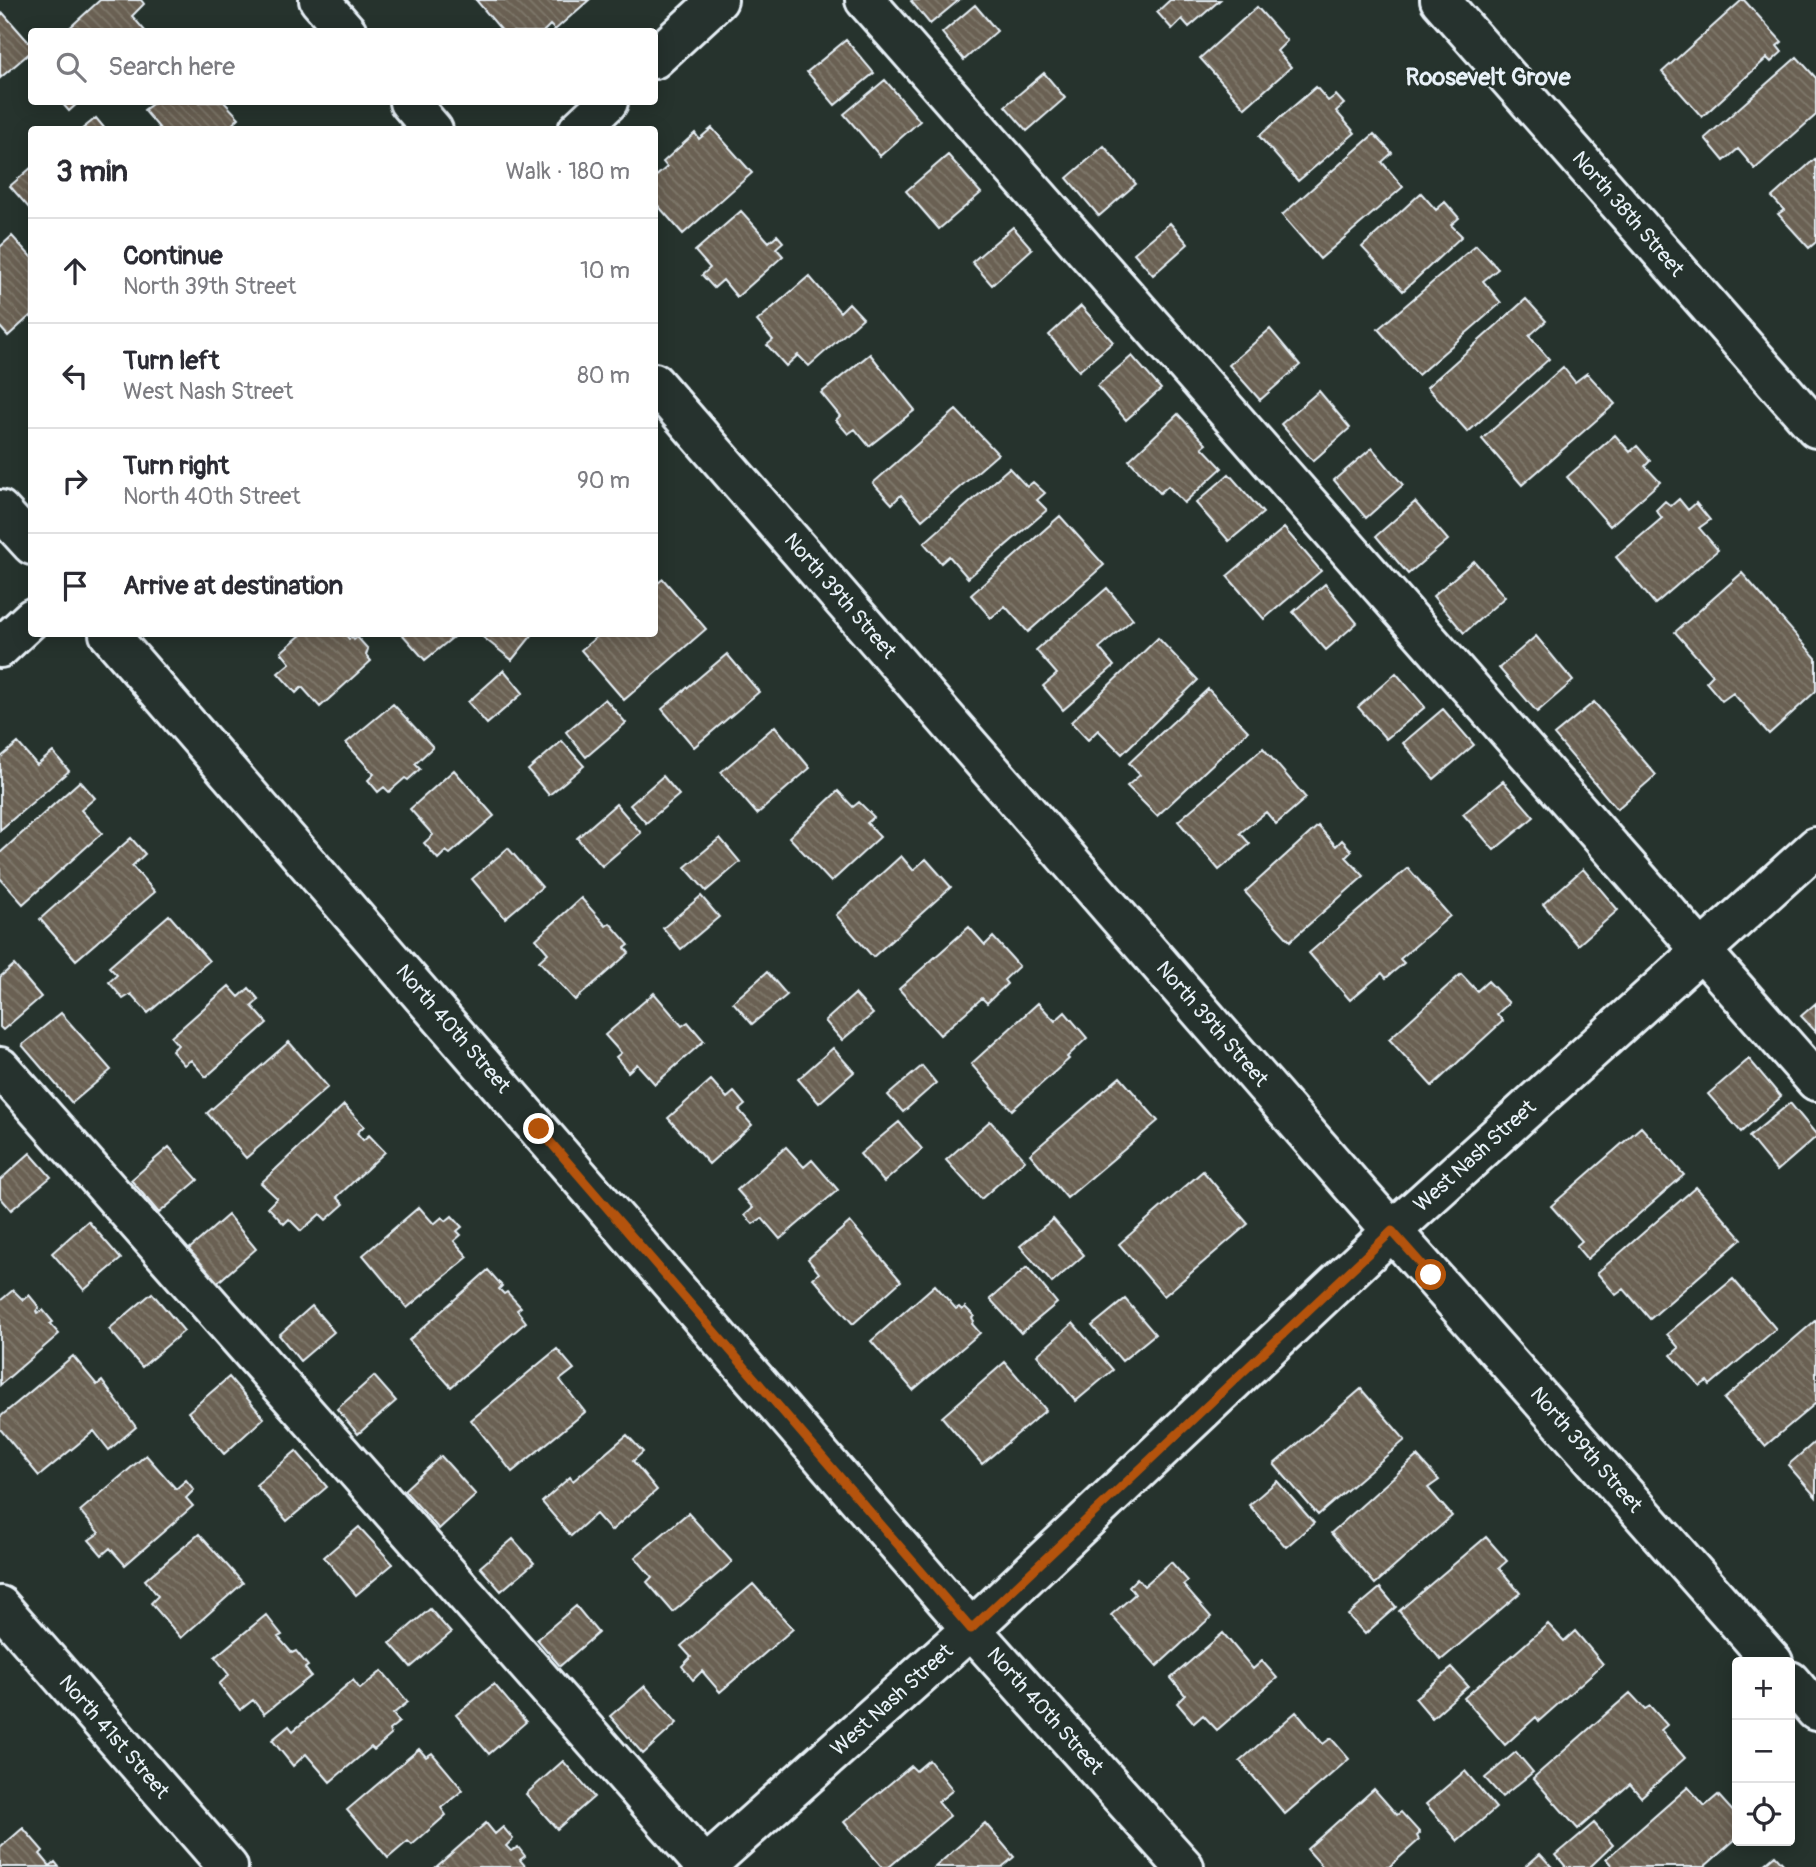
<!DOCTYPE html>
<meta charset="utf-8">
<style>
:root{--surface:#fff;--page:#f2f2f3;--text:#2b2b33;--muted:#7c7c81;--line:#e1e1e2}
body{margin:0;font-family:Pangolin,sans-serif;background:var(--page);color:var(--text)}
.controls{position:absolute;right:21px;bottom:21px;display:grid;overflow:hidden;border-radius:7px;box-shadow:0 4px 18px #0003}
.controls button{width:63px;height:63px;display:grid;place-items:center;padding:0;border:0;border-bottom:2px solid var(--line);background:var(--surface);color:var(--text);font:35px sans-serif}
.stop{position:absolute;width:21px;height:21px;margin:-16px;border:5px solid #b45309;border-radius:50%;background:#fff}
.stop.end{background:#b45309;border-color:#fff;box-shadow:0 2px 7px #0008}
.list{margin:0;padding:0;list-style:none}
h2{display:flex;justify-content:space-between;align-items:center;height:91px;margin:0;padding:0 28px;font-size:30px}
h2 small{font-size:23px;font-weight:400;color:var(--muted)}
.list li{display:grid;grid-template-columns:46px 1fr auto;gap:21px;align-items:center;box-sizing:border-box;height:105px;padding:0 28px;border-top:2px solid var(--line)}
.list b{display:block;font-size:26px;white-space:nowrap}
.list p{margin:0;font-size:23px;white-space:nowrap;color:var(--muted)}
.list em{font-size:23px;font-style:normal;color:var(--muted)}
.icon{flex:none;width:38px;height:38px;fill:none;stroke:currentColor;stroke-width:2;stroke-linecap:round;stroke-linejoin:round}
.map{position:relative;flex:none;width:1816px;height:1867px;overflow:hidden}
.search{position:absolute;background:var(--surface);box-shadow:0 4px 18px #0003;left:28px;top:28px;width:630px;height:77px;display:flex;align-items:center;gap:18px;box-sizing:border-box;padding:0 24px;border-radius:7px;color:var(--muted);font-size:26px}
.panel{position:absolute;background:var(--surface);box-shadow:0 4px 18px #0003;left:28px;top:126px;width:630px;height:511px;border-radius:7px}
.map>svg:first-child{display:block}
.building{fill:url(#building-back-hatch);stroke:#e8f1f8;stroke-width:2}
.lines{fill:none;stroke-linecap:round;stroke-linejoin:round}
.minor-casing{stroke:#e8f1f8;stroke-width:44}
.minor{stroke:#26332d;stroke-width:38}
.route{stroke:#b45309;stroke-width:9}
.labels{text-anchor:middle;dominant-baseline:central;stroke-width:5;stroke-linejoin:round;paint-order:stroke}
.street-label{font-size:21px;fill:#e8f1f8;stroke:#26332d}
.quarter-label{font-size:24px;font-weight:bold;fill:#e8f1f8;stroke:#26332d}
</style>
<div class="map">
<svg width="1816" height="1867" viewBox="0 0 1816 1867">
<defs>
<pattern id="building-back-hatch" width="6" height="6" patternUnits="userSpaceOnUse" patternTransform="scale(1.75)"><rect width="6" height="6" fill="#6a6152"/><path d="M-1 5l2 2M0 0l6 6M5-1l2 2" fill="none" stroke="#7f786c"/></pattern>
</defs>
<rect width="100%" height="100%" fill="#26332d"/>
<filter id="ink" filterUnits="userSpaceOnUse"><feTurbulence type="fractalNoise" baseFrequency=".0143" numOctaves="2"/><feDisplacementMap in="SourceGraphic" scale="14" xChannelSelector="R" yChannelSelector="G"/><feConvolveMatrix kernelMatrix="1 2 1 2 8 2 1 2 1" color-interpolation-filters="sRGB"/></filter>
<g filter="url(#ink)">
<!-- building -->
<path class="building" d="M100,0H141L144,4L132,16L146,32H65Z
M476,0H589L555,30L550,25L543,32H503Z
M913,0H959L930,24L911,1Z
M1170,0H1220L1189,27L1182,19L1172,29L1157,12Z
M1742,0H1744L1782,42L1777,46L1782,52L1771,62L1767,58L1702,117L1662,72Z
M975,5L997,31L964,60L942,33Z
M1257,7L1287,41L1277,51L1291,67L1245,108L1200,58Z
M3,13L32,46V51L0,78V16Z
M846,40L874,73L835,105L807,72Z
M1797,57L1816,78V115L1755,169L1738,149L1724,161L1705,138Z
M1044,73L1065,98L1027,131L1005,106Z
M885,80L920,121L880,156L844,114Z
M1316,87L1328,101L1336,95L1344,104L1336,111L1355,133L1298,181L1259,136Z
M61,102H79L69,111Z
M155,102H224L239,118L226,130H161L144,110Z
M96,118L106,130H81Z
M712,128L752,173L683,234L654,201V178L667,167L663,162L695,133L699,139Z
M1374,134L1392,153L1382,162L1403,187L1320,259L1282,215Z
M1104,146L1136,184L1099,216L1067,178Z
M948,155L981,193L939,229L906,191Z
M1816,158V242L1809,248L1778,214L1784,210L1772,197Z
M32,167V206L29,208L10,186Z
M1421,193L1436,210L1445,202L1459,218L1451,225L1462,236L1403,291L1362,247Z
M741,211L769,242L777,235L783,242L776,248L783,256L737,297L723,280L714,288L702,275L710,268L695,251Z
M1170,223L1188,244L1153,275L1134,253Z
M1013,227L1032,249L992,285L972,262Z
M12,236L32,258V318L30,316L8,336L0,327V247Z
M1476,245L1498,269L1483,281L1501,303L1418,375L1378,329Z
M809,276L840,312L849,303L863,318L809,366L798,355L786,366L767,345L773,340L757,321Z
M1526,299L1546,321L1529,336L1549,359L1468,432L1427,387Z
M1081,306L1113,342L1079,371L1049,335Z
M1270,329L1300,365L1260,400L1229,365Z
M870,354L915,410L869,446L855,429L848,434L836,420L840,416L821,393Z
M1132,356L1161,389L1126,420L1097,386Z
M1563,367L1575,382L1587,373L1615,404L1522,485L1482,439Z
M1319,391L1350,428L1313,461L1281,424Z
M956,410L998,454L922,520L901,495L892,504L873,483Z
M1178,414L1206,444L1202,447L1222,468L1184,503L1168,486L1160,493L1129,460Z
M1615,435L1630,452L1637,446L1650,461L1645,466L1660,482L1610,526L1567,477Z
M1372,448L1403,485L1366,518L1334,480Z
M1009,468L1027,487L1033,482L1045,493L1037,500L1047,510L968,578L949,556L941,563L924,543Z
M1229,474L1263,513L1229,541L1196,503Z
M1679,499L1688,510L1696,503L1710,520L1699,528L1718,550L1655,604L1616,557L1662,518L1656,510L1665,501L1671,506Z
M1415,502L1448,540L1408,574L1376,536Z
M1060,516L1104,565L1028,632L1005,606L991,618L971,595Z
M1284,528L1321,571L1264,619L1227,576Z
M1474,561L1505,597L1464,633L1433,596Z
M1742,573L1816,658V691L1769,734L1733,693L1722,701L1706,682L1713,675L1675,632Z
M663,579L706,629L624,700L581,650L600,634H654V586Z
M1325,584L1357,623L1326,650L1293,612Z
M1107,588L1133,619L1099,648L1114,666L1063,710L1043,686L1057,674L1036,650Z
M302,634H345L349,639L352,637L354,640L357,637L368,649L366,655L371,661L320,707L302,687L296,693L278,673L290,663L281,652Z
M402,634H457L425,660Z
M479,634H533L512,660Z
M1536,636L1573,681L1537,712L1499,668Z
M1158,638L1198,680L1122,754L1098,730L1088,740L1071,722Z
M727,654L759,692L694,747L662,709Z
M504,670L523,693L487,724L468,702Z
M1396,673L1425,707L1386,739L1358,707Z
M1208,689L1248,731L1157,816L1127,786L1140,775L1129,763Z
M605,699L626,723L586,757L566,732Z
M1594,702L1656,775L1617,809L1554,735Z
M393,704L433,747L415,764L420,769L408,780L405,778L389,792L384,787L378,792L368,780L374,774L346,743Z
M1443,709L1474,745L1434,779L1403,743Z
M775,726L810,768L757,814L721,772Z
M562,741L584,766L549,795L528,770Z
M18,743L37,765L53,752L69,771L0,830V758Z
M1263,748L1306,798L1276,824L1266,812L1240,833L1250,844L1219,870L1178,821Z
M454,770L494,816L450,854L446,851L438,859L424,843L433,835L410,809Z
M663,776L679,795L646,823L630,805Z
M80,781L95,798L81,810L102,833L23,904L0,878V853Z
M1503,781L1534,817L1494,850L1463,814Z
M838,791L853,807L859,802L874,817L867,823L880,837L831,882L789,837Z
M616,804L641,833L602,866L577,838Z
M1318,826L1336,846L1342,840L1352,851L1346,857L1364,876L1290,941L1245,892Z
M131,838L145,854L132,866L155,892L76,960L40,919Z
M720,838L740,862L706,891L685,867Z
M508,848L542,887L505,918L472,879Z
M901,856L913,870L926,859L951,887L873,957L836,915Z
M1408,868L1450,916L1400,959L1404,963L1386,978L1382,973L1350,1000L1309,953Z
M1583,869L1618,910L1578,945L1543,904Z
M701,896L719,917L681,949L663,928Z
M581,898L606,926L610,923L629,945L625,948L629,953L575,1000L539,961L548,953L536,939Z
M169,915L209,961L148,1013L131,994L123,999L109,982L117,975L109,967Z
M969,927L985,945L993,937L1019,966L1004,980L1007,984L987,1003L982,998L940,1035L899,989Z
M14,965L41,997L3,1030L0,1027V977Z
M767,972L787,995L752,1024L733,1002Z
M1461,974L1477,991L1488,981L1509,1003L1497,1014L1503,1021L1432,1086L1389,1039Z
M229,986L239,997L249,988L259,1000L252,1006L267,1023L206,1077L191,1060L184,1065L172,1051L178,1045L171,1037Z
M654,993L682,1026L688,1022L704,1041L655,1084L637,1064L628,1072L616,1057L621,1053L605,1035Z
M855,994L873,1014L842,1040L825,1021Z
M1038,1003L1055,1021L1065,1012L1087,1038L1067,1057L1069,1059L1012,1110L971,1064Z
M1816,1003V1032L1801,1016Z
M61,1013L111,1070L72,1103L22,1045Z
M289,1042L328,1087L246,1158L207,1113Z
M833,1048L854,1072L819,1103L798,1079Z
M1749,1059L1781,1097L1741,1132L1708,1094Z
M922,1066L936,1083L903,1112L888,1095Z
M1120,1077L1158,1121L1067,1198L1030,1154Z
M711,1080L727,1098L734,1092L745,1105L739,1110L752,1125L709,1164L668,1118Z
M1790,1103L1816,1134V1137L1777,1171L1749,1137Z
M344,1105L364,1126L357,1133L363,1140L369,1135L385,1152L337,1197L344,1204L326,1220L320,1214L301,1231L289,1219L284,1224L268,1207L277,1198L261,1183Z
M990,1121L1025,1160L981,1199L946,1160Z
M899,1122L922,1149L884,1182L860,1154Z
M1641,1127L1684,1175L1587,1259L1576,1246L1582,1241L1551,1206Z
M169,1147L198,1180L159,1213L131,1180Z
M786,1147L804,1167L812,1160L838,1190L780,1239L762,1218L753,1224L745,1215L753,1208L737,1190Z
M30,1153L51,1177L11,1210L0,1197V1180Z
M1203,1171L1248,1224L1164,1296L1119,1244Z
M1696,1187L1742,1239L1650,1319L1624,1289L1616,1295L1597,1273Z
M419,1207L434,1224L442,1217L446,1221L452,1216L462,1227L457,1231L461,1235L454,1241L468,1257L407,1308L363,1255Z
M228,1215L256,1249L217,1283L188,1250Z
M1053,1219L1084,1255L1052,1283L1020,1246Z
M88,1221L121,1259L84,1290L52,1253Z
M850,1222L901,1281L853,1324L813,1278L819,1273L808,1259Z
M1027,1267L1057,1303L1021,1333L990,1299Z
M488,1270L502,1286L499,1289L504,1294L507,1292L521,1307L517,1310L526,1322L451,1387L409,1340Z
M1733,1279L1776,1329L1710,1385L1707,1381L1700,1386L1671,1355L1679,1348L1667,1334Z
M935,1285L956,1309L959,1307L962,1310L965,1307L974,1316L972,1318L974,1321L972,1324L980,1333L913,1390L871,1341Z
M13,1290L23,1300L29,1295L39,1307L36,1311L37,1313L43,1310L53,1322L50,1324L59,1334L0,1385V1301Z
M152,1293L184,1331L142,1367L109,1329Z
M1125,1299L1155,1334L1122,1361L1092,1326Z
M312,1306L334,1332L300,1361L279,1335Z
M1816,1320V1403L1765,1446L1724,1399Z
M1073,1323L1113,1370L1076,1401L1037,1355Z
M557,1349L574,1369L560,1380L585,1412L512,1472L471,1420Z
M73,1356L97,1385L102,1381L136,1427L109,1450L94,1431L39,1476L0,1429V1417Z
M1005,1362L1046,1410L982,1464L942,1417Z
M374,1376L396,1401L358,1434L337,1409Z
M229,1377L264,1418L224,1454L188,1412Z
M1361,1389L1405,1440L1318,1515L1274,1464Z
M627,1435L643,1452L633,1461L657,1490L611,1531L596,1514L571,1536L542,1502L570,1477L573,1481Z
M1816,1441V1497L1788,1465Z
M296,1451L327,1487L287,1521L256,1485Z
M146,1455L176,1489L186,1480L194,1490L186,1498L193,1506L125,1565L110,1548L102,1555L89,1540L99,1533L80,1511Z
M441,1456L476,1495L439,1529L404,1490Z
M1417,1456L1439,1480L1428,1488L1452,1516L1375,1584L1331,1533Z
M1277,1481L1314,1523L1286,1547L1249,1505Z
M688,1513L732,1562L673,1612L647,1582L652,1577L635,1557Z
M359,1527L393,1564L356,1595L324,1557Z
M199,1534L243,1583L181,1638L151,1603L158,1596L145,1580Z
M1486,1537L1507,1561L1499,1568L1520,1593L1441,1660L1399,1611Z
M513,1539L534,1563L501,1591L480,1567Z
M1171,1562L1188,1581L1183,1585L1211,1617L1157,1666L1111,1615L1135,1594L1129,1586L1137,1578L1144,1586Z
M753,1584L793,1629L720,1692L702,1671L693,1680L682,1666L691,1657L681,1646Z
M1380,1588L1396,1607L1365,1634L1348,1615Z
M576,1606L598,1633L560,1666L537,1639Z
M430,1609L451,1633L411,1667L390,1643Z
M266,1615L282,1635L278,1637L292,1653L296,1651L308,1666L305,1668L311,1676L264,1714L253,1700L240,1710L219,1684L229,1675L215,1657Z
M1548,1624L1564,1641L1575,1631L1603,1664L1539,1721L1536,1717L1505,1745L1464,1698Z
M1223,1633L1253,1669L1262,1661L1277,1678L1217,1730L1203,1715L1194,1723L1177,1703L1185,1695L1171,1678Z
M1452,1668L1468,1686L1432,1718L1415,1698Z
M382,1671L408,1702L393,1714L399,1722L389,1730L391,1735L374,1750L371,1747L330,1782L306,1754L293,1766L272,1740L289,1726L293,1731L353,1680L360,1689Z
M494,1684L526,1722L489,1754L456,1715Z
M645,1686L677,1723L643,1754L610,1716Z
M1630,1693L1645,1709L1650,1706L1667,1725L1661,1730L1685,1758L1641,1797L1630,1784L1578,1829L1533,1778Z
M1296,1712L1323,1744L1331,1738L1349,1759L1285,1814L1240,1761Z
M419,1749L426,1757L432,1753L463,1790L441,1808L446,1815L412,1845L408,1841L388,1858L347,1810Z
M1516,1752L1533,1772L1502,1797L1485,1778Z
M929,1760L953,1790L938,1802L950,1816L889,1867H882L844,1822L911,1766L916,1771Z
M563,1761L594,1797L557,1829L526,1794Z
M1465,1771L1496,1808L1458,1841L1426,1804Z
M1688,1787L1705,1806L1718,1795L1737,1816V1838L1704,1867H1613L1606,1859Z
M1374,1789L1397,1815L1401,1812L1420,1833L1417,1836L1419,1840L1389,1867H1323L1307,1849Z
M486,1823L495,1834L503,1827L513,1839L506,1846L511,1851L518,1847L525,1856L520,1860L526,1867H436Z
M985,1823L1014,1857L1002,1867H935Z
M1594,1823L1613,1845L1590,1867H1566L1556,1855Z
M23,1828L43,1851L40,1854L50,1866L55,1862L59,1867H0V1848Z
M1540,1854L1552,1867H1525Z
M1775,1855L1786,1867H1761Z"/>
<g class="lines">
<defs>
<path id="minor" d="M319,0L347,32
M865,0L1816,1081
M1440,0L1816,428
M654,59L718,0
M409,102L433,130
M578,130L608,102
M654,383L1355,1189L1773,1662
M0,510L32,545
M109,634L971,1629L1184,1867
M0,648L32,618
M0,1067L706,1867
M0,1606L228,1867
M1790,1681L1816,1711
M705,1867L971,1629L1392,1231L1816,847"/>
</defs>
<!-- minor casing -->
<use href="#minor" class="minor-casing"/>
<!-- minor -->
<use href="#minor" class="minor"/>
</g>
</g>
<g class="lines" filter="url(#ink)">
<!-- route -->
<path class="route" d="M539,1129L971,1629L1392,1231L1431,1275"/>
</g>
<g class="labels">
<!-- street labels -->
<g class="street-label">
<text transform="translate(1628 214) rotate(49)">North 38th Street</text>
<text transform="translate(840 596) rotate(49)">North 39th Street</text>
<text transform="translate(1212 1024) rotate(49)">North 39th Street</text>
<text transform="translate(453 1029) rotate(49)">North 40th Street</text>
<text transform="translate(1475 1156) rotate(-42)">West Nash Street</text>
<text transform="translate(1586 1450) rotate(49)">North 39th Street</text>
<text transform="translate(892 1700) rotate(-42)">West Nash Street</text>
<text transform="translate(1045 1711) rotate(48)">North 40th Street</text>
<text transform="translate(114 1737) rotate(49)">North 41st Street</text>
</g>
<!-- quarter labels -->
<g class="quarter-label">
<text x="1488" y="77">Roosevelt Grove</text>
</g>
</g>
</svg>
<div class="controls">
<button>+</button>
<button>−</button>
<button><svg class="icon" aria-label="locate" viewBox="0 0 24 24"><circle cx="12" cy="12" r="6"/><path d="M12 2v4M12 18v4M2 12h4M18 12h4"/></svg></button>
</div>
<div class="stop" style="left:1431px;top:1275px"></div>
<div class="stop end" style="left:539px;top:1129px"></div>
<div class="search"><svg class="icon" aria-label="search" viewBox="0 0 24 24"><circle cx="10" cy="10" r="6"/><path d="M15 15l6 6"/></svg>Search here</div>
<section class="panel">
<h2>3 min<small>Walk · 180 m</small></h2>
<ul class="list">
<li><svg class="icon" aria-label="ahead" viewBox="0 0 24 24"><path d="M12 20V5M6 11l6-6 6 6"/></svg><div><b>Continue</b><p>North 39th Street</p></div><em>10 m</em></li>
<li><svg class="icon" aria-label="left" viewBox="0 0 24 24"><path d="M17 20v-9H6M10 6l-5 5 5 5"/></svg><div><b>Turn left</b><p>West Nash Street</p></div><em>80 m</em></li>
<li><svg class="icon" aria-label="right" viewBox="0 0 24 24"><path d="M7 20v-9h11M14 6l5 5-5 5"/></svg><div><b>Turn right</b><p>North 40th Street</p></div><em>90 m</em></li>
<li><svg class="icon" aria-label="arrive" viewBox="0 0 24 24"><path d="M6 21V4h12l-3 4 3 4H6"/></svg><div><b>Arrive at destination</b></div></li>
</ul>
</section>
</div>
